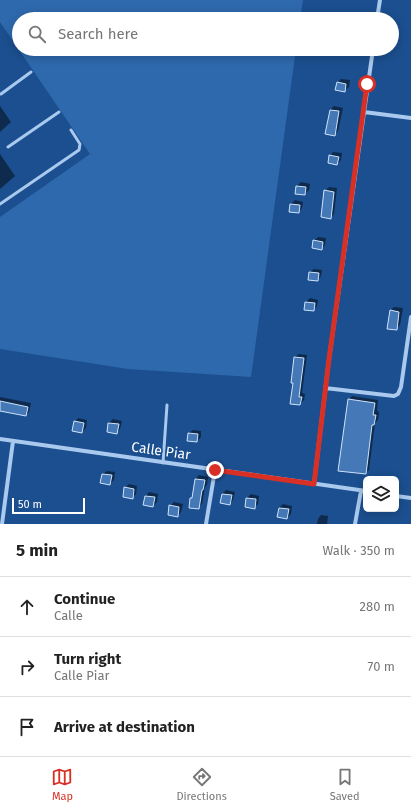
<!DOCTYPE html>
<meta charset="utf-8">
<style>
:root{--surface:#fff;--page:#f2f2f2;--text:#222;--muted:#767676;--line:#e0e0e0;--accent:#d93025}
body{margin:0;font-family:"Fira Sans",sans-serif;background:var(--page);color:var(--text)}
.controls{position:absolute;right:12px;bottom:12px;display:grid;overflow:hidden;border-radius:6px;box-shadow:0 2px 10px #0003}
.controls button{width:36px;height:36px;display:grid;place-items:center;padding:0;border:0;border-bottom:1px solid var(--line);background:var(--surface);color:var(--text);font:20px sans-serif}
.scale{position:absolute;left:12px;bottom:10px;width:73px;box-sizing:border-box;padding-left:4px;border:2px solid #fff;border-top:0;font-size:11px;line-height:14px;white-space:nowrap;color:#fff;-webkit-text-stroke:3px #1b4f8f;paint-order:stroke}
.stop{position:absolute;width:12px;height:12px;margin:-9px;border:3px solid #d93025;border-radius:50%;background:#fff}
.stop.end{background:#d93025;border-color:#fff;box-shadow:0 1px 4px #0008}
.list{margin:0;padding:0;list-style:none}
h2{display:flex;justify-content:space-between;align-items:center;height:52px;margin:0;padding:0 16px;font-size:17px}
h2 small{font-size:13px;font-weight:400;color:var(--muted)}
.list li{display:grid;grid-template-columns:26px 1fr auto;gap:12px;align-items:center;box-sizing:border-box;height:60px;padding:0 16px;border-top:1px solid var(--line)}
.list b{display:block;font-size:15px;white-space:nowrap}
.list p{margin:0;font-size:13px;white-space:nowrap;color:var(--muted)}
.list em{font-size:13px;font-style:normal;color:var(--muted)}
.icon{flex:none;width:22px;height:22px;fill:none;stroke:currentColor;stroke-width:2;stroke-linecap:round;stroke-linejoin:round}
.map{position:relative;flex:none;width:411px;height:524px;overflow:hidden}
.search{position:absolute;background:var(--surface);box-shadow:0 2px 10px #0003;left:12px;right:12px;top:12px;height:44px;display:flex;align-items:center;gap:10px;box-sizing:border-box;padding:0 14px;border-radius:22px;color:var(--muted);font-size:15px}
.sheet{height:232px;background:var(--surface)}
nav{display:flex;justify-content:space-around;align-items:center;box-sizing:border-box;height:56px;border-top:1px solid var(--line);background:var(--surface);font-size:11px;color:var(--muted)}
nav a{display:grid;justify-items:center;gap:2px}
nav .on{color:var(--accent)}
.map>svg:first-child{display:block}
.green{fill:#2e69ad}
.shadow{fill:#0007}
.building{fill:#4478b7;stroke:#cfe3fa}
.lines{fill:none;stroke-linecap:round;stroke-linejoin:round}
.lane{stroke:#a9c9ee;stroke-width:3}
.street{stroke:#a9c9ee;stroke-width:4}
.route{stroke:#d93025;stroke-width:5}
.labels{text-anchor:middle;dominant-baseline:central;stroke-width:3;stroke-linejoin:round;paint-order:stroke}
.street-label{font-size:14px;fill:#fff;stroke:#1b4f8f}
</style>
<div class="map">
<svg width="411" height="524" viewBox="0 0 411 524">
<rect width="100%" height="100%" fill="#1b4f8f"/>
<!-- green -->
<path class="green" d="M0,0H303L300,19H19V49H296L251,377L128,369L0,349V217L90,154L0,22Z"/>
<!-- shadow -->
<path class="shadow" d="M341,79L350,80L349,87L345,90L337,83Z
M0,106L11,122L0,132Z
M334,106L343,108L338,131L334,135L330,110Z
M333,152L342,153L341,160L337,164L330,156Z
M0,154L15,176L0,189Z
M301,182L310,184L309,190L305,194L297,193V186Z
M329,187L337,188L334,214L330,218L325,191Z
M295,200L303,202L302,208L299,212L291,204Z
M318,237L326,238L325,245L322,249L314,241Z
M314,269L322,270L321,276L318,280L310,272Z
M310,298L318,300L317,306L314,310L306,302Z
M394,307L403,308L400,325L396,329L390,311Z
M299,354L307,355L302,393L305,394L304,400L300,404L292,403L295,357Z
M352,396L378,400L377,411L379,412L378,420L375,423L369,470L365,473L349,400Z
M0,397L31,403L29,412L26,415L0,410Z
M78,418L87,420L86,428L82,432L75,422Z
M113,419L122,421L120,429L117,433L109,423Z
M193,430L201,431V437L197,441L189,433Z
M107,471L115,472L114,480L110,484L103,474Z
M199,475L208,477L207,485L205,487L202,504L198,508L191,499L193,497L196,479Z
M129,484L137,486L136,494L132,498L125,488Z
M226,490L235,492L233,500L230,504L222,494Z
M149,492L158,494L157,502L153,506L144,504L146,496Z
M251,494L259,496L258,504L254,508L246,506L247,498Z
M174,502L183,504L181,512L178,516L170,506Z
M283,504L292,506L291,514L287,518L279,508Z
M321,515L328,516L327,524H317L318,519Z"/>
<!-- building -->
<path class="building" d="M337,82L346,84L345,92L335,90Z
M330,110L339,111L335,136L325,134Z
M329,155L339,157L337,165L328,163Z
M296,186L306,187L305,195L295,194Z
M324,190L334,192L331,219L321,217Z
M290,204L300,205L299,213L289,212Z
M313,240L323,242L322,250L312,248Z
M309,272L319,273L318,281L308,280Z
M305,302L315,303L314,311L304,310Z
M390,310L399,312L397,330L387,329Z
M294,357L304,358L299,397H302L300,405L290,404L293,383H291Z
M348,399L375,403L373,415H376L374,425H372L366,474L338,471Z
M0,401L28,407L26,416L0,411Z
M74,421L84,423L82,433L72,431Z
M108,423L119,424L117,434L107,432Z
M188,433L198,434L197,442L187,441Z
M102,474L112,475L110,485L100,483Z
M195,479L205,480L203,490H202L199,509L189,508L190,498H192Z
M124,487L134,489L133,499L123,497Z
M222,494L232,495L230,505L220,503Z
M145,496L155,497L153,507L143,505Z
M246,498L256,499L255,509L245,507Z
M169,505L179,507L178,517L168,515Z
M279,508L289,509L287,519L277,517Z"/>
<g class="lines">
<!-- lane -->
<path class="lane" d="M1,94L31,72
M8,147L59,112
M0,204L79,150L80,144L71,130
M163,463L167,405"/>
<!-- street -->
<path class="street" d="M377,19L380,0
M364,112L411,118
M325,388L394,396L398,394L401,387L411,317
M0,439L366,491
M314,484L329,359L373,49
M396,496L411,498
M2,524L13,441
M206,524L215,470
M355,524L361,491"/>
</g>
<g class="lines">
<!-- route -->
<path class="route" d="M215,470L314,484L329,359L367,84"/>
</g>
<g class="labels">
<!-- street labels -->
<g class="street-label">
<text transform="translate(161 451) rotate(8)">Calle Piar</text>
</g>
</g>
</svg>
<div class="controls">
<button><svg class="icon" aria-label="layers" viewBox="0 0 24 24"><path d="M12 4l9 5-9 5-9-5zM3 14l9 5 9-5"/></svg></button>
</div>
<div class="scale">50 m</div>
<div class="stop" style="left:367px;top:84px"></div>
<div class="stop end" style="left:215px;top:470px"></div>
<div class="search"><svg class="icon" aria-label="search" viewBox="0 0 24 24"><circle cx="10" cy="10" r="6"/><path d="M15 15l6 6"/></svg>Search here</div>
</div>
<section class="sheet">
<h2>5 min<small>Walk · 350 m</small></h2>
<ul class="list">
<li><svg class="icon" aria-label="ahead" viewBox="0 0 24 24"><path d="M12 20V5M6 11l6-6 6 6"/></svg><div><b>Continue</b><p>Calle</p></div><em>280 m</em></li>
<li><svg class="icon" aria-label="right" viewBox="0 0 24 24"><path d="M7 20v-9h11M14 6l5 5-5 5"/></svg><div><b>Turn right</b><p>Calle Piar</p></div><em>70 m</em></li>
<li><svg class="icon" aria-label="arrive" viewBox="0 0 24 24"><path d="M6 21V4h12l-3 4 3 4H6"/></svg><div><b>Arrive at destination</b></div></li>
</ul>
</section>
<nav>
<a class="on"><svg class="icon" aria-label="map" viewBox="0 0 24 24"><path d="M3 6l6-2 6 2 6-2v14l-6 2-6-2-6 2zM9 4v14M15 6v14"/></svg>Map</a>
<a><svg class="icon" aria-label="directions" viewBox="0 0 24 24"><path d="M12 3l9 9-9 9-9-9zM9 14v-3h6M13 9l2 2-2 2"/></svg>Directions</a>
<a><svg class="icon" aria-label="saved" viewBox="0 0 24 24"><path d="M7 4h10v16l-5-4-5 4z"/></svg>Saved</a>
</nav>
